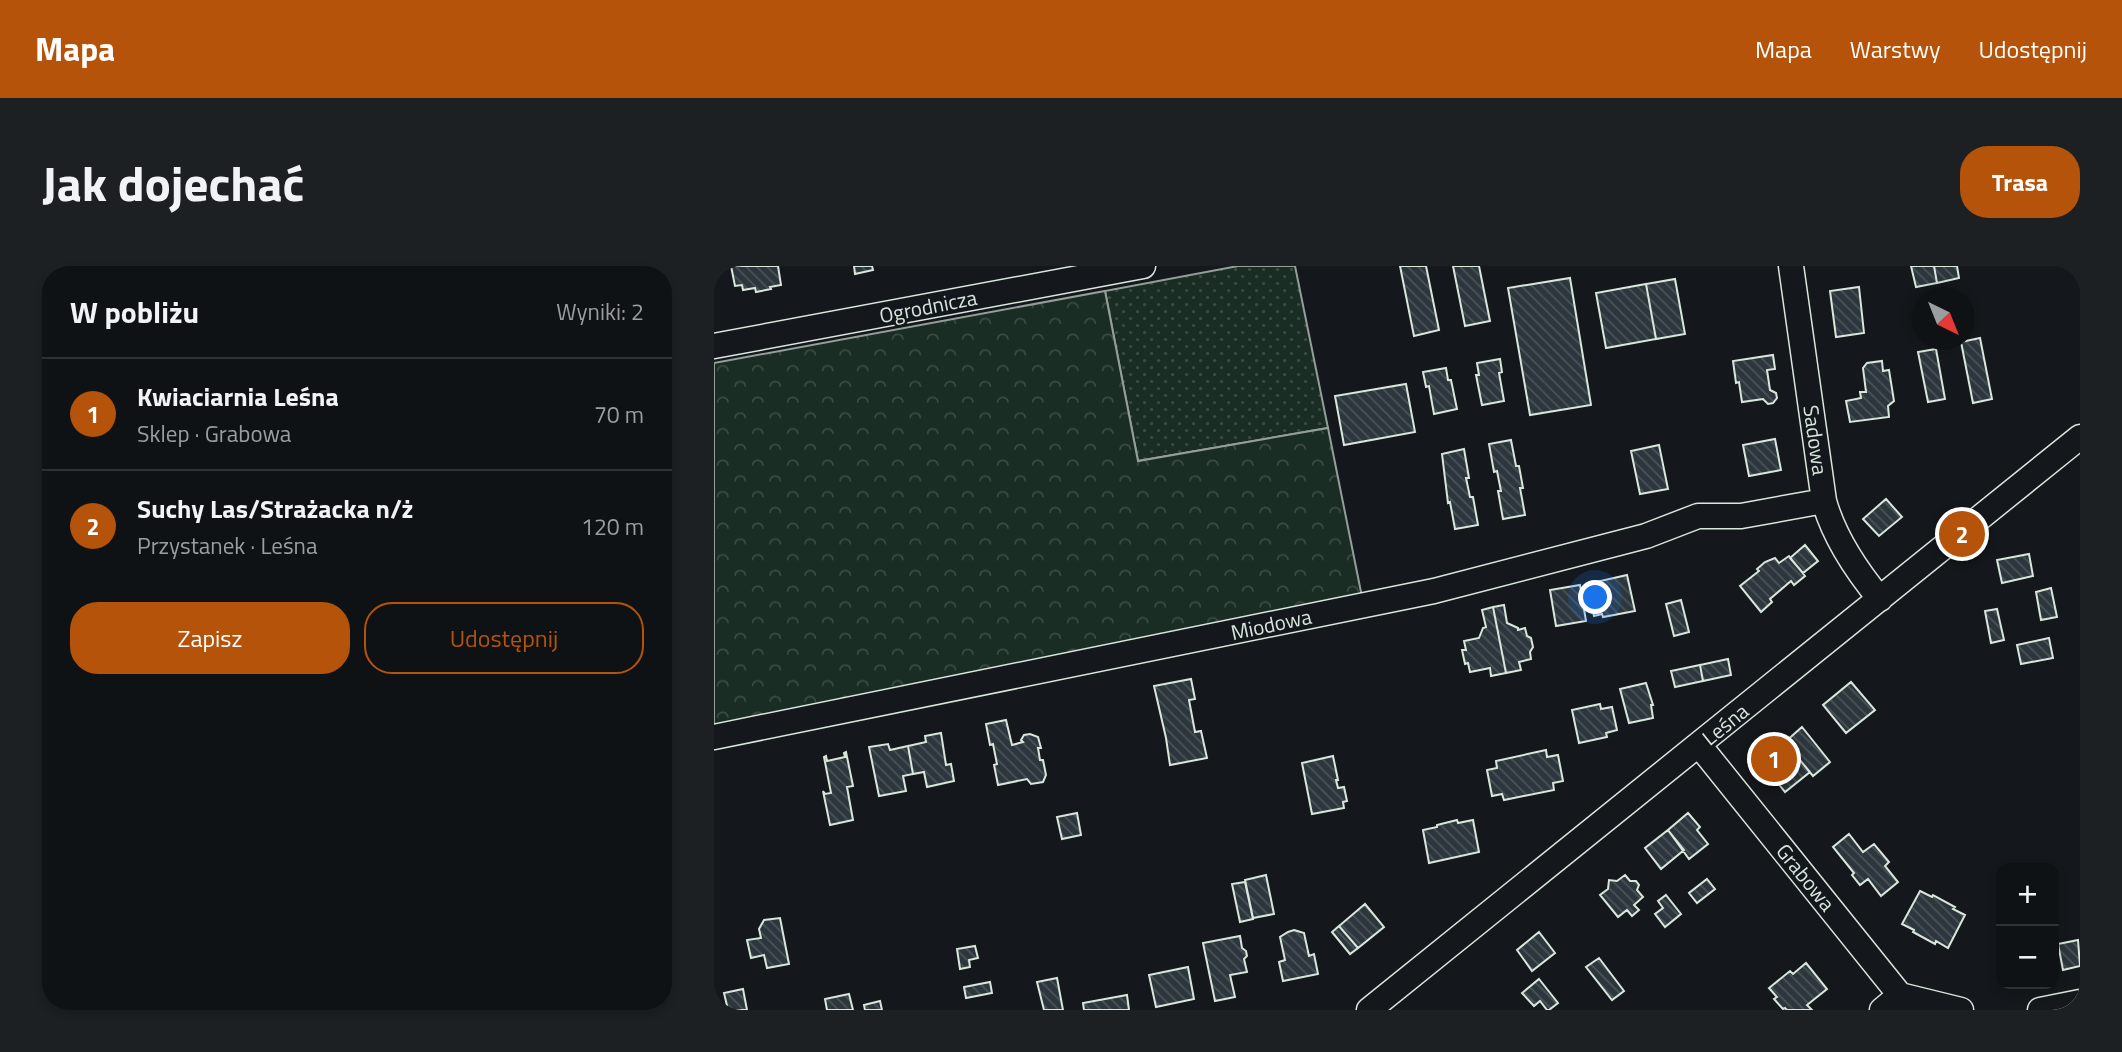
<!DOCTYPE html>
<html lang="pl">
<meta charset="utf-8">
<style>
:root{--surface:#0f1215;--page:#1d2022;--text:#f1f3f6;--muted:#9b9ea0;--line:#2f3234;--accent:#b45309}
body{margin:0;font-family:"Titillium Web",sans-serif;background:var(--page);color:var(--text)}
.controls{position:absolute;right:21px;bottom:21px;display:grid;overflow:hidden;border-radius:14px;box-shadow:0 4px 10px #0003}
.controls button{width:63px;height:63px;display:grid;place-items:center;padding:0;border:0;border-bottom:2px solid var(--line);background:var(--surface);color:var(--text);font:35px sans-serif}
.compass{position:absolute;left:1198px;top:21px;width:63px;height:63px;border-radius:50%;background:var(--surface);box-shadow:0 4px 10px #0003;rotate:137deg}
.you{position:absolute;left:882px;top:332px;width:24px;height:24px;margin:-18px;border:5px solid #fff;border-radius:50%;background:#1a73e8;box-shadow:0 0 0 10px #1a73e833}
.badge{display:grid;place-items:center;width:46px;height:46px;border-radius:50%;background:var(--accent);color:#fff;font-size:23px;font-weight:700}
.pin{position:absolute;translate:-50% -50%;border:4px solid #fff;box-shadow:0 2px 7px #0006}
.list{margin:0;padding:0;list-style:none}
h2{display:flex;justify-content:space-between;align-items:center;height:91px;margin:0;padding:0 28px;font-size:30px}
h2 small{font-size:23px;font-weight:400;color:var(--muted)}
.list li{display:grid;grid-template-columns:46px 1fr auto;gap:21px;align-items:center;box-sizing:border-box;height:112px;padding:0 28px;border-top:2px solid var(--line)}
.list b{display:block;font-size:26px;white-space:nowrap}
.list p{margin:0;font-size:23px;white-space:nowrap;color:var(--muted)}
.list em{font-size:23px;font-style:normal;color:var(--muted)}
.actions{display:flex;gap:14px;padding:21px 28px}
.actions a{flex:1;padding:16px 0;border:2px solid var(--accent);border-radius:28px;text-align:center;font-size:24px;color:var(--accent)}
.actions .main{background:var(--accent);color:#fff}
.map{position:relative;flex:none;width:1366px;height:744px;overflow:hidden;border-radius:28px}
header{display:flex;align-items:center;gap:42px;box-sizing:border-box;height:98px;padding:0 35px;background:var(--accent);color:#fff}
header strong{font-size:33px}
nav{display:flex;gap:38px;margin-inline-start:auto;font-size:24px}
.intro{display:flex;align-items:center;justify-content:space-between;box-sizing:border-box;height:168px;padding:0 42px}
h1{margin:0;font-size:49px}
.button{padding:18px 32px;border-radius:28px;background:var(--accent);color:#fff;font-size:24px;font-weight:700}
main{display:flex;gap:42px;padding:0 42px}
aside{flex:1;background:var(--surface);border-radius:28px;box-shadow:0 4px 10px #0003}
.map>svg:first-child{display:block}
.grass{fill:url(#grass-dots);stroke:#939e99;stroke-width:2}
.forest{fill:url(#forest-crowns);stroke:#939e99;stroke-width:2}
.building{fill:url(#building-back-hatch);stroke:#d8e6dc;stroke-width:2}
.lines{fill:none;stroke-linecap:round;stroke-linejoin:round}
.minor-casing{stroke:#d8e6dc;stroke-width:27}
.minor{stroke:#14181c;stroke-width:24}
.labels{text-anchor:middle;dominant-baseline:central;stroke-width:5;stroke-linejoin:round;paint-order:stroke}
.street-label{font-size:21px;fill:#d8e6dc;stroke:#14181c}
</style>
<header>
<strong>Mapa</strong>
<nav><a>Mapa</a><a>Warstwy</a><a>Udostępnij</a></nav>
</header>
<div class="intro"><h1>Jak dojechać</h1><a class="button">Trasa</a></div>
<main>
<aside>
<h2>W pobliżu<small>Wyniki: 2</small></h2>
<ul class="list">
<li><span class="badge">1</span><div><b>Kwiaciarnia Leśna</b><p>Sklep · Grabowa</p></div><em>70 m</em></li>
<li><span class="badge">2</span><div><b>Suchy Las/Strażacka n/ż</b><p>Przystanek · Leśna</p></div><em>120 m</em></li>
</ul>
<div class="actions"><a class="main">Zapisz</a><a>Udostępnij</a></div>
</aside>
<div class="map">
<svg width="1366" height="744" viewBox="0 0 1366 744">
<defs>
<pattern id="grass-dots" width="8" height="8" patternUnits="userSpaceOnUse" patternTransform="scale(1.75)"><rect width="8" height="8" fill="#1a2d24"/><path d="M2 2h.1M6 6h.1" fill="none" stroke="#3b4b43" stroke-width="1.8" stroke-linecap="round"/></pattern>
<pattern id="forest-crowns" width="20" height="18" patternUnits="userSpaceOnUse" patternTransform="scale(1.75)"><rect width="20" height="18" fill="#1a2d24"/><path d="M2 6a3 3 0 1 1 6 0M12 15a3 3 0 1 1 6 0" fill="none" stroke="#3b4b43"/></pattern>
<pattern id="building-back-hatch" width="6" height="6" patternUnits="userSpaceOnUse" patternTransform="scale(1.75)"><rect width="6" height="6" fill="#2c363c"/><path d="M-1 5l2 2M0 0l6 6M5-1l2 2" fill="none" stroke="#4a5358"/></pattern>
</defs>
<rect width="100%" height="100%" fill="#14181c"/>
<!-- grass -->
<path class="grass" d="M524,0H581L614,162L424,195L391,25Z"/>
<!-- forest -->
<path class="forest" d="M391,25L424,195L614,162L648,331L0,460V97Z"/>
<!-- building -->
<path class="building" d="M17,0H64L67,19L56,21L57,23L42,26L41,22L29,24L28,19L21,20Z
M140,0H158L159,4L141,8Z
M686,0H712L725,64L700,70Z
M739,0H765L776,55L751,60Z
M1197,0H1220L1223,17L1202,21Z
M1220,0H1243L1245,12L1223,17Z
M856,12L877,139L816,149L794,22Z
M961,13L971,68L942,73L932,18Z
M932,18L942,73L892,82L882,27Z
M1145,21L1150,67L1122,71L1116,25Z
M1266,72L1278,133L1259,137L1247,76Z
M1222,83L1231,133L1214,136L1204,86Z
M1059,89L1061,103L1053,104L1056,124L1062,127L1063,132L1059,137L1054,138L1049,133L1028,136L1025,116L1022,117L1019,95Z
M786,93L788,106L785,107L790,135L768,139L762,109H765L763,97Z
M1168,95L1169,105L1175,104L1180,135L1174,140L1175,151L1136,156L1132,135L1147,132L1146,126H1152L1149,102L1153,97Z
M732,102L734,114H737L743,143L720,148L715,120L712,121L709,106Z
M692,118L701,166L630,179L621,130Z
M1061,173L1067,204L1035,210L1029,179Z
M797,174L802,200H805L809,222H806L811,249L789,253L784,225H787L783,205L780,206L775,178Z
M945,179L954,223L926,228L917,185Z
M750,183L755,212H752L756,231H759L764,259L741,263L736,236L734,237L728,188Z
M1172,233L1188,251L1165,270L1149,253Z
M1091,279L1104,295L1089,307L1076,292Z
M1315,288L1319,310L1288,317L1283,294Z
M1075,290L1091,310L1080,319L1077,315L1056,333L1058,336L1047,346L1026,320L1045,305L1043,303L1051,296L1061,292L1065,297Z
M913,309L921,345L889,351L888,348L880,350L875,325L883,324L882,316Z
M866,319L872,355L842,360L836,324Z
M1337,322L1343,351L1327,354L1322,326Z
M967,334L975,366L960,370L952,338Z
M790,339L793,357L804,362V364L811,362L813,370L817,372L819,381L816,386L817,393L805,396L807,404L792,407L779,341Z
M779,341L792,407L777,410L776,402L756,406L754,397L751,398L748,384H752L750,375L765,372L769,362L772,361L768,344Z
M1283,343L1290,374L1277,377L1271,345Z
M1335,372L1339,392L1307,398L1303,379Z
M1014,393L1017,409L989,415L986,399Z
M986,399L989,415L961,421L957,405Z
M477,413L481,433L475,434L481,466L487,465L493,492L456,499L452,472L440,420Z
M1137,416L1161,444L1132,467L1109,439Z
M932,417L939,439H937L939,452L915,457L906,423Z
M886,438L887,443L898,441L903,464L892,467L893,471L865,477L858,444Z
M292,454L298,479L309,476L307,474L310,469L316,468L324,471L327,482H324L326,494H329L332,509L329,516L317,518L313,513L284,519L280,499L283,498L279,478L276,479L272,458Z
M1088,461L1116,496L1099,510L1071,476Z
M227,467L232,499L237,498L240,515L213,521L210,506L199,508L194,480L212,476L211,470Z
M1064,474L1071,483L1074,480L1096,506L1071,526L1043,491Z
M174,478L176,484L194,480L199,508L189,510L192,525L165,530L155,481Z
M832,484L833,491L844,489L849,515L839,517L840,524L790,534L788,528L778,530L773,504L783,502L782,495Z
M132,486L139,520L133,521L139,554L116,559L109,525L111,528L117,527L110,491L112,490L113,495L131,491L130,487Z
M619,490L624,514H622L624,522L630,521L633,535L629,536L630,542L598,548L588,497Z
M363,547L367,569L348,573L343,551Z
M974,547L986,561L983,564L994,578L975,593L954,564Z
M743,554L744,557L759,554L765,586L715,597L709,564L723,561V559Z
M954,564L970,584L947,603L931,582Z
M1135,568L1149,586L1160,578L1175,596L1171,600L1184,616L1167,630L1154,613L1146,619L1138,609L1140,607L1119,581Z
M552,609L560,648L539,652L531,614Z
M911,609L916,615H922L925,619L923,624L929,631L920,639L925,644L918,650L913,644L904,651L886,629L894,623L895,614L903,615Z
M993,613L1001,623L983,637L975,627Z
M531,616L539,653L526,656L518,618Z
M1206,625L1218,631L1219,629L1241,641L1239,643L1251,649L1234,682L1222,675L1221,678L1199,666L1200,664L1188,658Z
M952,629L967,648L951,661L941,648L949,642L944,635Z
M651,638L670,661L644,682L625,660Z
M66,652L75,698L53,702L50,689L37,692L33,674L47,672L45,663L50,654Z
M625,660L644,682L636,688L618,666Z
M580,664L590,667L595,690L600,688L604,708L569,715L565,696L571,694L566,671L574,666Z
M825,666L841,687L818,705L803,684Z
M1283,669H1287V698H1283Z
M526,670L528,682L532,685L533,690L530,693L533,706L516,709L521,731L501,735L489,677Z
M1364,674L1366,700L1349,704L1344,678Z
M261,680L264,692L255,694L256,701L246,703L243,683Z
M885,692L910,725L898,734L872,701Z
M1092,697L1113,723L1093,739L1098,744H1073L1071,742L1069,743L1060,733L1063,731L1055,722L1076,705L1079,708Z
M474,701L480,733L442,741L435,709Z
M343,712L349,744H330L323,716Z
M825,713L844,737L835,744H833L826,735L820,740L808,727Z
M276,716L278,727L252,732L250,721Z
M29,723L33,744H14L10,727Z
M135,728L139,744H113L111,733Z
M413,729L415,744H370L369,737Z
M166,735L168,744H151L150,739Z"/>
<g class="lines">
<defs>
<path id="minor" d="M1077,0L1110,235C1120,271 1142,304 1166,333
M0,80L429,0
M0,471L720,325L932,270L984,250H1027L1110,235
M985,479L1198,744
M655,744L1366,171
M1168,744L1186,729L1247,744
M1326,744L1366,736"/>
</defs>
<!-- minor casing -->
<use href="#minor" class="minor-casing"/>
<!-- minor -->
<use href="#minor" class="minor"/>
</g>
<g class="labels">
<!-- street labels -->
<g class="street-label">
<text transform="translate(214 40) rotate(-11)">Ogrodnicza</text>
<text transform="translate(1102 174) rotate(82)">Sadowa</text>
<text transform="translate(557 358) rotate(-12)">Miodowa</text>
<text transform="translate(1011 458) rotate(-39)">Leśna</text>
<text transform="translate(1092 611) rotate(51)">Grabowa</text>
</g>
</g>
</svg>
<div class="controls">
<button>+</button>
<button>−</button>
</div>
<svg class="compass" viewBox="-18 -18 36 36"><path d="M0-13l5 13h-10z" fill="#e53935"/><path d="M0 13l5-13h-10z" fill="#9b9ea0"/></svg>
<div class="you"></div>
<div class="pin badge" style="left:1060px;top:493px">1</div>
<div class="pin badge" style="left:1248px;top:268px">2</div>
</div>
</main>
